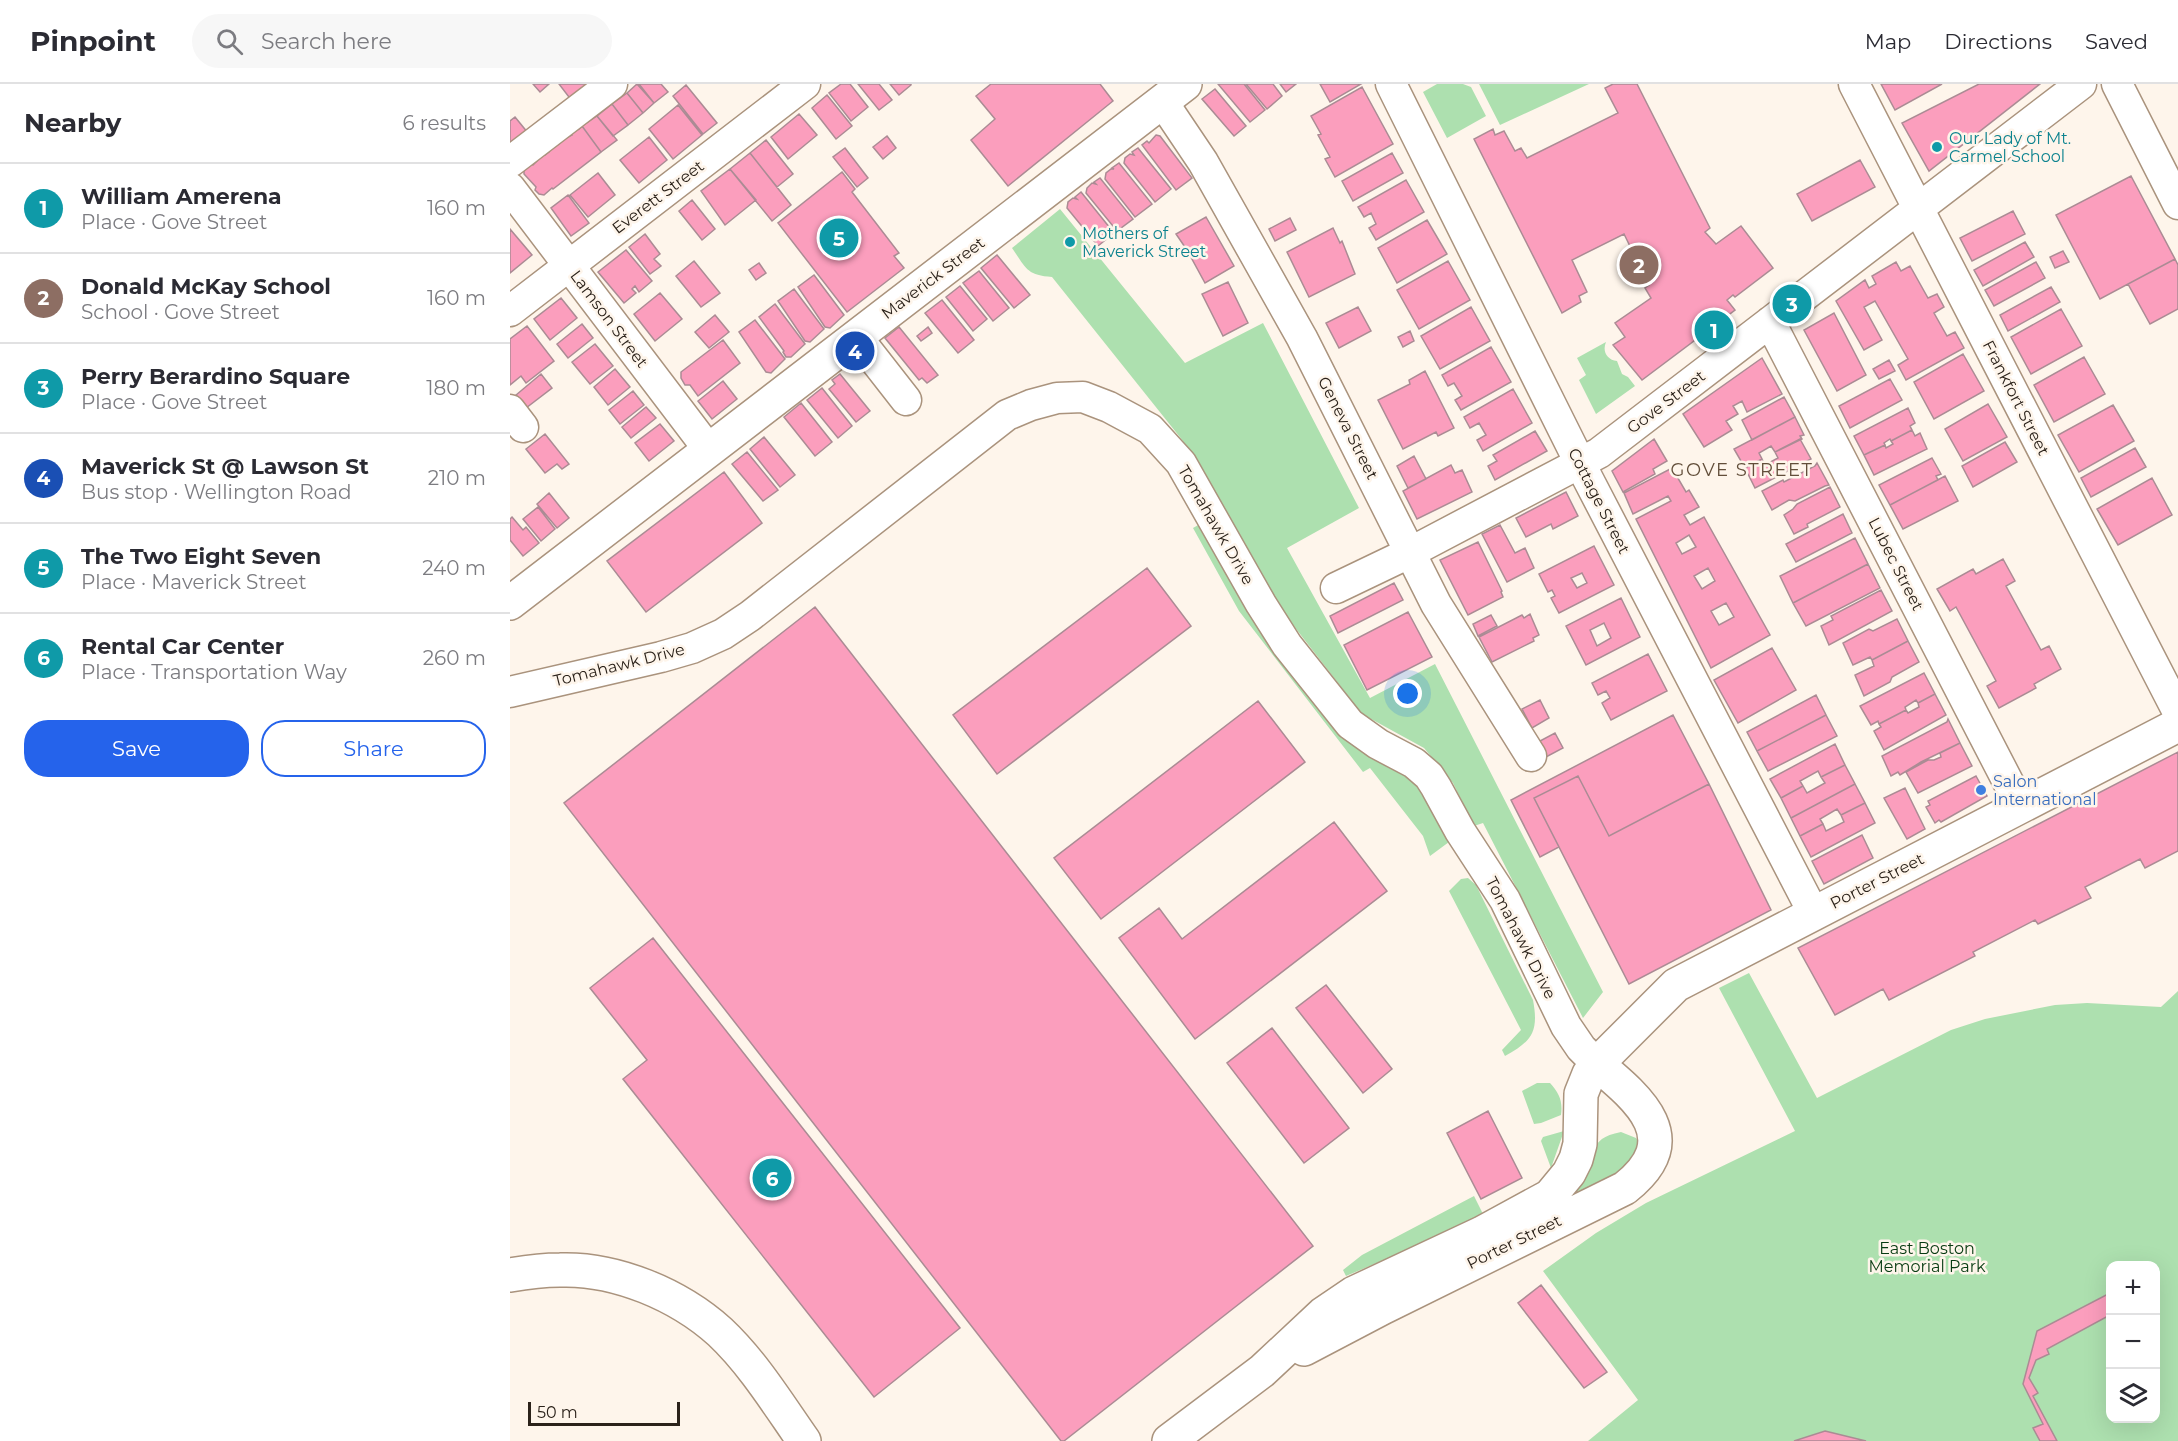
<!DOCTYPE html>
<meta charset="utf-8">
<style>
:root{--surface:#fff;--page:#f7f7f7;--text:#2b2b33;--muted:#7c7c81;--line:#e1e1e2;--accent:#2563eb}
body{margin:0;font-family:Montserrat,sans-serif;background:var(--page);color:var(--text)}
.controls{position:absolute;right:18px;bottom:18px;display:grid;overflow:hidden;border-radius:12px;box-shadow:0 6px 24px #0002}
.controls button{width:54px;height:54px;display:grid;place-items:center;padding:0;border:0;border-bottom:2px solid var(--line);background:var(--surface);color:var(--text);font:30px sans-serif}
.scale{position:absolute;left:18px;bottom:15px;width:152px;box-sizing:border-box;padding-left:6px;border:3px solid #2b221a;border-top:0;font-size:16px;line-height:21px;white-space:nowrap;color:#2b221a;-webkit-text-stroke:4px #fef5eb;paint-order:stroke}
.you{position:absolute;left:898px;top:610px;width:21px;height:21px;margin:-15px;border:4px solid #fff;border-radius:50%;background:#1a73e8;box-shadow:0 0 0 9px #1a73e833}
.badge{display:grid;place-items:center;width:39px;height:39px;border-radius:50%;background:var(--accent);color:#fff;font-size:20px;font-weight:700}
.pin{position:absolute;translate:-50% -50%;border:3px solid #fff;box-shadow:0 2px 6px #0006}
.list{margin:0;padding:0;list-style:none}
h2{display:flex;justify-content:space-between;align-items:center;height:78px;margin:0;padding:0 24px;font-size:26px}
h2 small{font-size:20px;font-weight:400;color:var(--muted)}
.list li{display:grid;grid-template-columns:39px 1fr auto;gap:18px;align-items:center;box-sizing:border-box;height:90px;padding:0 24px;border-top:2px solid var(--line)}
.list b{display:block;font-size:22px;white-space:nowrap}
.list p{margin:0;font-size:20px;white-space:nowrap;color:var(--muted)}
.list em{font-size:20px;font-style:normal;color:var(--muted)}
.actions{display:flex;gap:12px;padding:18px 24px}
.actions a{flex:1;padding:14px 0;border:2px solid var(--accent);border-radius:24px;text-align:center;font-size:21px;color:var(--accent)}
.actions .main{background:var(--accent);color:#fff}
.icon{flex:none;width:33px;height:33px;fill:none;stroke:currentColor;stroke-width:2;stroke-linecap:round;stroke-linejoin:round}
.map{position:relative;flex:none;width:1668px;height:1357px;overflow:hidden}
header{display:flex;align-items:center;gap:36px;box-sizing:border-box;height:84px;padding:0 30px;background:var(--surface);border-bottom:2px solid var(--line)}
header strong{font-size:28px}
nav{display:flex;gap:33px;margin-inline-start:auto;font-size:21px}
.search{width:420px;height:54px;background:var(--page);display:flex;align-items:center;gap:15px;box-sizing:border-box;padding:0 21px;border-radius:33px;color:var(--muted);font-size:22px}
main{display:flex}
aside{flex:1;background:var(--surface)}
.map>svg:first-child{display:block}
.green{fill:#ade0af;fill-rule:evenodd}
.building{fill:#fb9ebd;stroke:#ab8b94;stroke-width:1.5;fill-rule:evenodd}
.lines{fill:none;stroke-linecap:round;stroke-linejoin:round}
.minor-casing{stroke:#aa937d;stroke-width:33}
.major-casing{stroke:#aa937d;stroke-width:36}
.minor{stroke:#fff;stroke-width:30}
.major{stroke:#fff;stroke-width:33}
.culture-dot{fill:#0f9aa8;stroke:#fef5eb;stroke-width:2}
.shop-dot{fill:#3f7fe0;stroke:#fef5eb;stroke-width:2}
.labels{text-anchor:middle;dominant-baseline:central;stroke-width:5;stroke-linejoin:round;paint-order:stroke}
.culture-label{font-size:16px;fill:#0d838f;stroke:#fef5eb;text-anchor:start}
.street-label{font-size:16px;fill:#2b221a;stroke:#fef5eb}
.shop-label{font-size:16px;fill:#366cbe;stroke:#fef5eb;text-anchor:start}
.park-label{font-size:16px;fill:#073b11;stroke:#fef5eb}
.neighbourhood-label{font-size:18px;letter-spacing:1.5px;fill:#624e3a;stroke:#fef5eb}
</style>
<header>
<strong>Pinpoint</strong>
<div class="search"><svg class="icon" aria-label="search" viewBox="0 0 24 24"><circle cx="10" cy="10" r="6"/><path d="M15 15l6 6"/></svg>Search here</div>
<nav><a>Map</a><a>Directions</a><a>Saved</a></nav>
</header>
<main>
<aside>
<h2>Nearby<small>6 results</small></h2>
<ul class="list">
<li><span class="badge" style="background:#0f9aa8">1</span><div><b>William Amerena</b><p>Place · Gove Street</p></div><em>160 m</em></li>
<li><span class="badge" style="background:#8d6e63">2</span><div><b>Donald McKay School</b><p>School · Gove Street</p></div><em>160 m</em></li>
<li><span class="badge" style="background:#0f9aa8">3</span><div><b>Perry Berardino Square</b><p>Place · Gove Street</p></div><em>180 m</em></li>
<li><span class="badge" style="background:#1a4fb4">4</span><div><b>Maverick St @ Lawson St</b><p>Bus stop · Wellington Road</p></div><em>210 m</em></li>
<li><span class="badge" style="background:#0f9aa8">5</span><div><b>The Two Eight Seven</b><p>Place · Maverick Street</p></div><em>240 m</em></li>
<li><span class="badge" style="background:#0f9aa8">6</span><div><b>Rental Car Center</b><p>Place · Transportation Way</p></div><em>260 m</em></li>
</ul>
<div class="actions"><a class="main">Save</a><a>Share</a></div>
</aside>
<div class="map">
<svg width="1668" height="1357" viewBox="0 0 1668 1357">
<rect width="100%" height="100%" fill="#fef5eb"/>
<!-- green -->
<path class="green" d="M927,0H953L961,3L976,32L937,54L913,8Z
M969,0H1079L990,41Z
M550,125L675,279L753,239L849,424L777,464L860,614L925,580L1093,908L1073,934L973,739L964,742L943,699L914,664L852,630L759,510L673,357L542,193C516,191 516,184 502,164Z
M1096,258C1092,267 1097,276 1107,277L1112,290L1118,293L1125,302L1086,330L1069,296L1076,291L1067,274Z
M690,440L901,691L941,754L939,758L920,772L913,752L860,684L853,688L729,527L683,444Z
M958,794L966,801L1023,916C1029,948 1022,957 995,972L992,966L1011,946L939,807L951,795Z
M1239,889L1307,1014L1441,946L1475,935L1545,921L1577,919L1651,923L1668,907V1357H1078L1128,1316L1033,1187L1086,1149L1136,1119L1285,1047L1209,904ZM1600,1182H1646V1334H1600Z
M1027,999H1040C1049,1009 1053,1017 1051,1031L1031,1039L1024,1040L1012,1007Z
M1054,1047L1041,1084L1031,1057L1033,1053Z
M1111,1048L1126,1054L1131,1062L1124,1081L1045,1124C1055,1116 1066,1109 1073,1098C1088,1072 1075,1055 1111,1048Z
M964,1112L973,1130L928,1153L836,1192L833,1186L852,1171Z"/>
<!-- building -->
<path class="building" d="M23,0H39L30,8Z
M49,0H83L62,17Z
M127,0L144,19L133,29L117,9Z
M129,0H151L158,8L144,19Z
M331,0H340L358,23L341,37L319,9Z
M348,0H369L382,16L369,26Z
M380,0H401V1L389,11Z
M481,0H590L603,17L498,102L461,56L485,35L466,12Z
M708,0H734L755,26L740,38Z
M736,0H763L772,12L757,25Z
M770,0H786L776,8Z
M810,0H851L820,18Z
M1103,0H1127L1200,144L1195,148L1206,160L1231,142L1263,184L1225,213L1223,211L1217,216L1225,226L1132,296L1103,261L1115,253L1105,239L1141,214L1135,204L1139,201L1114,150L1062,176L1077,208L1069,212L1071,218L1052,229L964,55L983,45L985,51L994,47L1005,67L1011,64L1017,74L1108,29L1095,4Z
M1371,0H1432L1385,26Z
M1469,0H1530L1419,87L1392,39Z
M176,1L207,39L193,50L163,12Z
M852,3L883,60L825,93L815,75L820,73L808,51L811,50L801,32Z
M705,5L736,42L724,52L692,15Z
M117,9L133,29L118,41L102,20Z
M317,11L342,42L326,55L302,24Z
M102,20L118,41L103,52L87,32Z
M168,21L192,51L163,75L139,45Z
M289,30L307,51L278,75L261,53Z
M87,32L107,56L91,68L72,42Z
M5,33L18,49L0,63V37Z
M68,42L69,45L72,42L91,68L43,105L42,104L34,111L29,110L25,106L26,103L14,90V84L21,79L23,81L27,77L25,76L33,69L35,71L39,68L37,66L45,60L46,62L50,59L49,57L56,51L58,53L62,51L60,48Z
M646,51L650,52L682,94L666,106L632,61L637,57L639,59Z
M377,52L386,64L373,75L363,63Z
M139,53L157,76L129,99L110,76Z
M256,56L283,90L267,103L240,69Z
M335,64L358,94L347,103L323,73Z
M628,64L661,105L645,118L614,79L615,74L620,70L624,71L622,68Z
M240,69L281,121L262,137L220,85Z
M882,69L893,89L843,117L832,97Z
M1350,76L1365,103L1302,137L1287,110Z
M609,79L642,120L625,133L595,95L596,89L601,85H604L602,84Z
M220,85L246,116L215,141L191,107Z
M332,88L345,105L342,108L389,169L384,172L394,184L337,228L268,139Z
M88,89L105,111L78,133L60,111Z
M1621,92L1665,175L1590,215L1546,131Z
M590,94L623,135L607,147L576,109L577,104L582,99L586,100L584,98Z
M896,96L914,128L866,156L859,144L866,140L861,129L854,133L848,123Z
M571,108L604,149L588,162L557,124L558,118L563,114L567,115L565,113Z
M58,111L79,139L61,152L41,124Z
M182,116L205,145L192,156L169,127Z
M1503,127L1515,150L1462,177L1450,154Z
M696,133L724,182L695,199L677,166L666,150Z
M780,134L786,146L765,157L759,145Z
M917,136L937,170L887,199L868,164Z
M823,144L830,159L832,157L845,190L799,213L777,168Z
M0,145L22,171L0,189Z
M135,150L150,170L144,175L151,182L140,190L119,163Z
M1515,158L1524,173L1473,202L1464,186Z
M116,166L142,197L129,208L125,202L122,205L126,209L114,219L88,188Z
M1553,167L1559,178L1545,184L1540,173Z
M487,171L520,211L504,224L471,184Z
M1665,175L1668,181V225L1640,240L1618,200Z
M184,177L210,209L191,223L166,192Z
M938,177L960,216L909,245L887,206Z
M1386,178L1391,187L1400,182L1418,214L1427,210L1434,223L1424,229L1437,252L1445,248L1454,264L1396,296L1388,281L1398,275L1365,217L1354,223L1372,256L1354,266L1326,217L1355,196L1359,204L1366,200L1362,192Z
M1526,178L1535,194L1484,222L1475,206Z
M249,179L256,189L246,196L239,186Z
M469,187L499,224L483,237L453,199Z
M304,191L334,231L320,244L315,243L288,203Z
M718,198L738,239L713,252L692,210Z
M450,202L477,235L463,247L436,213Z
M1541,203L1550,218L1498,247L1490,231Z
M284,205L314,245L300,258L295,257L268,217Z
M150,209L172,235L145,257L124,230Z
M51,214L67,234L40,256L24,235Z
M432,216L464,256L448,269L415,229Z
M265,220L295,260L281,273H276L273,268L274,267L249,233Z
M848,223L861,247L829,264L816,239Z
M961,223L980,257L930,285L911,252Z
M1551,225L1572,262L1521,290L1501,253Z
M1324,229L1356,291L1327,307L1294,246Z
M205,231L219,248L199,264L185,248Z
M245,236L275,275L261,289L256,288L229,248Z
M72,240L83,254L58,274L47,260Z
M17,242L44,277L16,299L11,292L0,301V255Z
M389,243L428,291L417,299L412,294L409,296L375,254Z
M418,243L422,249L411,257L407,252Z
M900,247L904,257L893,263L888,253Z
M213,256L230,279L188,312L180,301H175L171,294V288Z
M85,260L103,282L80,300L62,278Z
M981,263L1001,298L951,326L945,316L952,312L944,299L938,302L932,291Z
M1453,270L1474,307L1424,335L1404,298Z
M1574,273L1595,310L1544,338L1524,301Z
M1252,274L1272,310L1237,328L1232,317L1223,322L1228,330L1216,337L1222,346L1194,363L1173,330Z
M1379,276L1385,287L1369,295L1363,285Z
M105,285L120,303L98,321L84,303Z
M915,287L944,344L928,352L926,348L893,365L868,316L900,300L899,296Z
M31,290L42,304L16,324L6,311Z
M330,290L360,327L346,338L319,305L325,300L322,296Z
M1380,295L1392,316L1340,344L1329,322Z
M213,297L227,315L202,335L188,317Z
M312,304L342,342L328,354L297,316Z
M1003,305L1022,339L973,367L967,356L976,351L969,339L960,344L954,333Z
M123,307L134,321L110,340L99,326Z
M1274,313L1285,333L1242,356L1232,336Z
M291,319L322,358L305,372L274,333Z
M1478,320L1497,353L1453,377L1435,345Z
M1603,321L1624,357L1569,388L1548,351Z
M136,323L146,334L121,354L112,343Z
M1398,324L1405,339L1400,342L1402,346L1381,357L1380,355L1374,359L1375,361L1354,371L1344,352Z
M1285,333L1294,351L1290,352L1292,355L1265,368L1261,362L1249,369L1252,375L1235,384L1224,365Z
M150,340L164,357L139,377L125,359Z
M1402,346L1405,352L1410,349L1417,365L1364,391L1354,371L1375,361L1376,364L1383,360L1381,357Z
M1025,347L1037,367L985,396L978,382L987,377L983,371Z
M35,350L59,380L52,385L47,380L35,389L16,365Z
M254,353L285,391L270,403L240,365Z
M1144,355L1157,377L1143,385L1145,390L1113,408L1102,387Z
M1290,355L1301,375L1245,404L1235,384L1252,375L1255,381L1268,374L1265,368Z
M1495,358L1507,378L1463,403L1452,382Z
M1625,364L1636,383L1581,413L1571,394Z
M237,368L268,406L253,417L222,380Z
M904,372L916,395L898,404L887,382Z
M1422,374L1431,390L1426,392L1428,396L1380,421L1369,401Z
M1307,379L1319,401L1315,402L1285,417L1279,416L1262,426L1252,407L1273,396L1274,398L1305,382Z
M941,381L945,389L952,386L962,408L907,435L893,407Z
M1162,384L1176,408L1179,406L1189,423L1174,431L1180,441L1194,433L1260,551L1201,584L1126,435L1161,417L1158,412L1123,430L1114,409ZM1179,451L1186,463L1172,470L1166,459ZM1198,484L1205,497L1192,505L1184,492ZM1216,519L1224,533L1209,541L1201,527Z
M214,388L252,439L136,528L97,477Z
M1435,392L1448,417L1393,445L1380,421Z
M1642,394L1662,431L1608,461L1587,425Z
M1320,403L1330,423L1297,440L1298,443L1284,450L1274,431L1283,425L1287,420Z
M1056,408L1068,432L1043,445L1041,440L1016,453L1006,434Z
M39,409L59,434L47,444L27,420Z
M28,423L45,445L31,457L13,435Z
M1333,430L1342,449L1286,478L1276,460Z
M2,433L13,446L16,443L29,459L13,472L0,456V435Z
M990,441L1005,469L1015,464L1024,484L997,498L972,450Z
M1345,454L1358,480L1283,519L1270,492Z
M968,458L992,507L991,508L993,513L958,531L930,476Z
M1084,462L1104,501L1049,529L1041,514L1045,512L1042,506L1038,508L1029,490ZM1072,489L1077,499L1067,504L1061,494Z
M1493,475L1505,497L1496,502L1531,566L1539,562L1551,585L1524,600L1526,604L1489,624L1477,602L1486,597L1446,523L1440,527L1427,505L1463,485L1466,490Z
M1358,480L1370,504L1296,542L1283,519Z
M637,484L681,542L487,690L443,631Z
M884,499L893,516L828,549L820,532Z
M1371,506L1382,527L1319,561L1311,542L1323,536L1321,532Z
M1111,514L1130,553L1076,581L1056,542ZM1094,539L1101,554L1087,562L1080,546Z
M305,523L803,1162L554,1357H551L54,719Z
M898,528L922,573L857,606L834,561Z
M1020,530L1029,551L1023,554L1024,557L982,578L969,553L1012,531L1014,534Z
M981,531L987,542L968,552L963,540Z
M1387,535L1398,557L1362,576L1360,573L1343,581L1333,559L1359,545L1363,547Z
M1398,557L1409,578L1382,593L1380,598L1354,612L1345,591L1364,582L1362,576Z
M1262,564L1286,606L1228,639L1204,596Z
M1138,570L1157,607L1101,636L1092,619L1100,614L1096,607L1088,611L1082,599Z
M1414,589L1425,610L1408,619L1406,616L1395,623L1396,626L1369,640L1368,637L1361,641L1350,622Z
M1425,610L1436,631L1374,666L1364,647L1371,643L1369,640L1396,626L1398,629L1409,623L1408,619Z
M1306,611L1316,631L1247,667L1237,648Z
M1030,616L1039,634L1022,644L1012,625Z
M748,617L795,678L591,835L544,774Z
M1163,631L1199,700L1099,752L1068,692L1024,714L1049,763L1030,773L1001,716Z
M1316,631L1327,652L1258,687L1247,667Z
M1438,635L1450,659L1411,678L1390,691L1388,688L1381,692L1372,672L1437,638Z
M1045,649L1053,664L1036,673L1028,658Z
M1450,659L1462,682L1408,709L1396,688L1418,676H1424L1431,673L1430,669Z
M1325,660L1335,681L1311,693L1308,687L1290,697L1293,702L1271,714L1260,695Z
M1668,668V767L1635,784L1630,775L1575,803L1581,814L1528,840L1525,836L1463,868L1465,872L1379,916L1373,905L1325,931L1288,864Z
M1335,681L1345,700L1281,734L1271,714L1293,702L1297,709L1315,699L1311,693Z
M1068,692L1099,752L1199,700L1261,826L1119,900L1024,714Z
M1466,692L1477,712L1431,738L1429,736L1425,739L1416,723L1420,721L1418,717Z
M1345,700L1355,719L1331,731L1327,725L1310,735L1313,740L1290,752L1281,734Z
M1395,704L1415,745L1397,755L1374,714Z
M1355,719L1365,739L1301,773L1290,752L1313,740L1316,747L1334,738L1331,731Z
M824,738L877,807L685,955L609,854L649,824L672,855Z
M1352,751L1363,774L1314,800L1302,777Z
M143,854L450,1244L364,1313L113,995L137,976L80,904Z
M816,901L882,985L853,1009L786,924Z
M762,944L839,1044L794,1079L717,979Z
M978,1027L1012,1094L971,1115L937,1049Z
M1031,1201L1097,1288L1074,1304L1008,1219Z
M1600,1209V1231L1537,1265L1539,1270L1526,1276L1519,1294L1528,1309L1523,1312L1547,1357H1530L1523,1344L1533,1340L1513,1300L1527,1247Z
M1315,1347L1356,1357H1284Z"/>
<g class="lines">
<defs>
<path id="minor" d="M881,0L1078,395L1304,830
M1344,0L1668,628
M1607,0L1668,120
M652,17L693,78L792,254L926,520L1021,672
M0,78L102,0
M0,104L199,366
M0,227L295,0
M1260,238L1511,723
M346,252L396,316
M0,326L13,343
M826,504L899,469L1089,369L1571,0
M0,608L151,573L182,564L213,550L240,532L497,331L521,321L547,314L573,313L599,323L640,345L671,379L751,520L777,561L840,640L868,660L904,679L919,692L926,703L950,747L995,816L1056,942L1071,964L1087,980"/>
<path id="major" d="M0,519L675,0
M0,1191C17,1188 33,1186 50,1186C106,1184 169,1211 210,1248C243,1279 268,1320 294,1357
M794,1265L874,1223L1115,1104C1177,1055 1130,1016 1087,980
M659,1357L752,1287L813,1230L844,1209L972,1149L1040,1112L1059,1089L1066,1075L1070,1060L1071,1010L1079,990L1087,980L1166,901L1668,641"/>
</defs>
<!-- minor casing -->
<use href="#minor" class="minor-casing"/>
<!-- major casing -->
<use href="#major" class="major-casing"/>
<!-- minor -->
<use href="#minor" class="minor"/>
<!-- major -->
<use href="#major" class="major"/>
</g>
<!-- markers -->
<g class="culture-dot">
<circle cx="1427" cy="63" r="6"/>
<circle cx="560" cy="158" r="6"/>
</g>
<circle class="shop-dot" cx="1471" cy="706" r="6"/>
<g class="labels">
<!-- culture labels -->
<g class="culture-label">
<text x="1439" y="54">Our Lady of Mt.<tspan x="1439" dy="18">Carmel School</tspan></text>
<text x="572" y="149">Mothers of<tspan x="572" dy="18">Maverick Street</tspan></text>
</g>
<!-- street labels -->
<g class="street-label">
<text transform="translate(148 113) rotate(-37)">Everett Street</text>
<text transform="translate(423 194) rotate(-37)">Maverick Street</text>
<text transform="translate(99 235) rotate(53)">Lamson Street</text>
<text transform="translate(1506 314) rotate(63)">Frankfort Street</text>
<text transform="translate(1156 318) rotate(-37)">Gove Street</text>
<text transform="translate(838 344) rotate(63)">Geneva Street</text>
<text transform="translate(1089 417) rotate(63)">Cottage Street</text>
<text transform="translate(706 441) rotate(60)">Tomahawk Drive</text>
<text transform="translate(1386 480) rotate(63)">Lubec Street</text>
<text transform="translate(109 581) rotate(-14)">Tomahawk Drive</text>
<text transform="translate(1367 797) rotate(-27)">Porter Street</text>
<text transform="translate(1011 854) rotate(63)">Tomahawk Drive</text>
<text transform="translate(1004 1158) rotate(-26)">Porter Street</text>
</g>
<!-- shop labels -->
<g class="shop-label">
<text x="1483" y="697">Salon<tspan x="1483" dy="18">International</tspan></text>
</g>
<!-- park labels -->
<g class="park-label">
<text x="1417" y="1164">East Boston<tspan x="1417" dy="18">Memorial Park</tspan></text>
</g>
<!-- neighbourhood labels -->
<g class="neighbourhood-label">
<text x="1232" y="386">GOVE STREET</text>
</g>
</g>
</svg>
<div class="controls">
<button>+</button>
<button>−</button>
<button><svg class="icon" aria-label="layers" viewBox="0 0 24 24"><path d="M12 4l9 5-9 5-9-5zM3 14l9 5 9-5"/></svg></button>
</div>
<div class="scale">50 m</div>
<div class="you"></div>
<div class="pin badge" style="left:1204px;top:246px;background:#0f9aa8">1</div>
<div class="pin badge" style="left:1129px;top:181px;background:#8d6e63">2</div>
<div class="pin badge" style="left:1282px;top:220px;background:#0f9aa8">3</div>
<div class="pin badge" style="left:345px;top:267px;background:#1a4fb4">4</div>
<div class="pin badge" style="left:329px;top:154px;background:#0f9aa8">5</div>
<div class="pin badge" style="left:262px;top:1094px;background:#0f9aa8">6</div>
</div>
</main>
